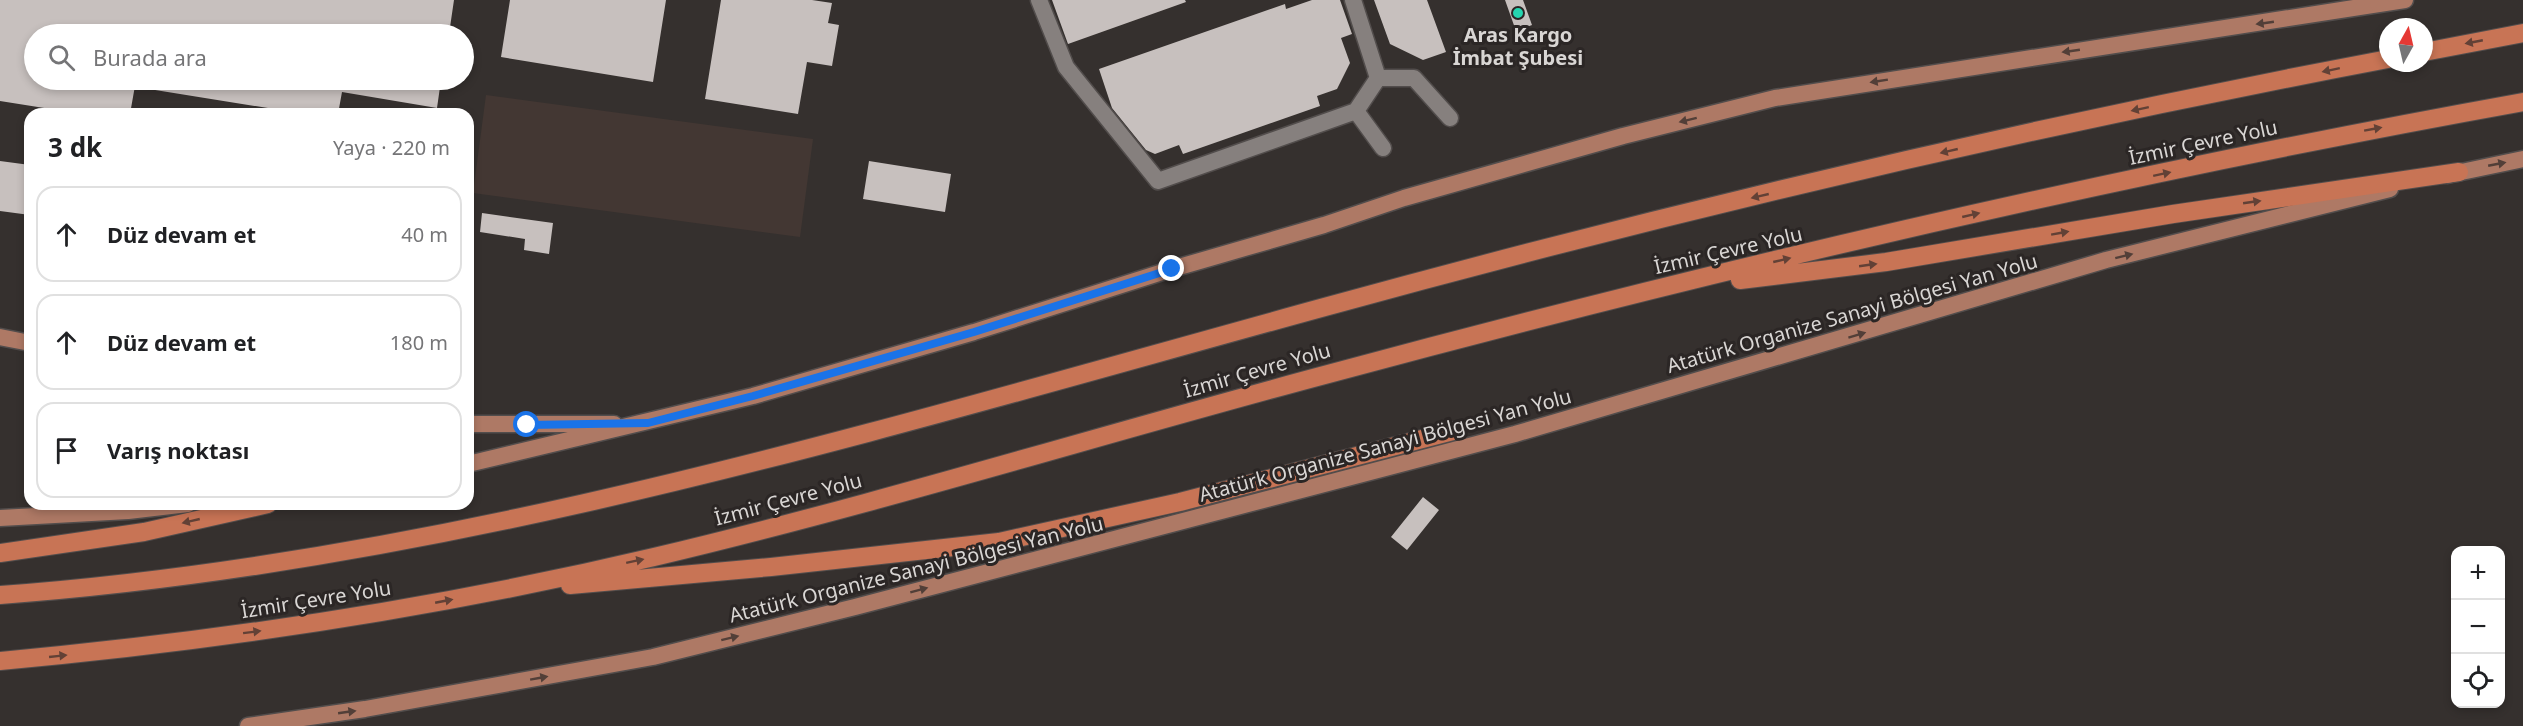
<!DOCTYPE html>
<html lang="tr">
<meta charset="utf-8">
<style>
:root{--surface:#fff;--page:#f2f2f2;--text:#202124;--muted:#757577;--line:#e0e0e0}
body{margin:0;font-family:"Noto Sans",sans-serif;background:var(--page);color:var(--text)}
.controls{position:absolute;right:18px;bottom:18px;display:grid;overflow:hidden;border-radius:12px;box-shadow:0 3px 9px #0003}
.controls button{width:54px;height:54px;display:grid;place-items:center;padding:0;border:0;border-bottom:2px solid var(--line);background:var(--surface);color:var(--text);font:30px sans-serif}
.compass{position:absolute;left:2379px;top:18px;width:54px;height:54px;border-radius:50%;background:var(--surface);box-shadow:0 3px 9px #0003;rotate:8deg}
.stop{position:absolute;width:18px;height:18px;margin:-14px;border:4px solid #1a73e8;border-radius:50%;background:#fff}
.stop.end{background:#1a73e8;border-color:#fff;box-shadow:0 2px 6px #0008}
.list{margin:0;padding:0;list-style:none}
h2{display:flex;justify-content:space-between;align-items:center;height:78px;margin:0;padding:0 24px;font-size:26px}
h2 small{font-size:20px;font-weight:400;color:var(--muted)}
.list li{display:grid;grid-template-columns:39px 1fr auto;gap:18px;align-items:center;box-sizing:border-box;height:96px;margin:0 12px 12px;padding:0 12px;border:2px solid var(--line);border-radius:18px}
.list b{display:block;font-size:22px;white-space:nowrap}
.list em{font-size:20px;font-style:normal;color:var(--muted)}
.icon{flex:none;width:33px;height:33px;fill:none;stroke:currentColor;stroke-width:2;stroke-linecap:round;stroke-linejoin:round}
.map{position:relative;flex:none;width:2523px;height:726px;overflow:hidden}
.search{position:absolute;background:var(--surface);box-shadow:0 3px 9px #0003;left:24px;top:24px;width:450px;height:66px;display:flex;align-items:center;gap:15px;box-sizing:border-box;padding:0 21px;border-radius:33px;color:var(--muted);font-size:22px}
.panel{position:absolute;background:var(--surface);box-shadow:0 3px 9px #0003;left:24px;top:108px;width:450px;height:402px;border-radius:18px}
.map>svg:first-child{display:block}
.built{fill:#433733}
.building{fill:#c7c0be}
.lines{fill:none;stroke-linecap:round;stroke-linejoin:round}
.minor-casing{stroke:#524d4c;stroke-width:19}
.primary-casing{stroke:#524d4c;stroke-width:19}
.motorway-casing{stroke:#524d4c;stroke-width:20}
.minor{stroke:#86807e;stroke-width:16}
.primary{stroke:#ae7965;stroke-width:16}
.motorway{stroke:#c87455;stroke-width:18}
.oneway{fill:#523f38}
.oneway2{fill:#624136}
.route{stroke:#1a73e8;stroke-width:8}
.poi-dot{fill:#24d5af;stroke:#2b2625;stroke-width:2}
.labels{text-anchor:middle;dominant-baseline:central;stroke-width:6;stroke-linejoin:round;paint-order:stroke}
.poi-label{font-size:20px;font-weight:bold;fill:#d9d6d4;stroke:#2b2625}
.street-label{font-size:20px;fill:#d9d6d4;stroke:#2b2625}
</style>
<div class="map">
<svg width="2523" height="726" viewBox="0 0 2523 726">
<rect width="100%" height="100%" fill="#35302e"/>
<!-- built -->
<path class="built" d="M486,95L813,139L800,237L473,193Z"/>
<!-- building -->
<path class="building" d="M0,0H454L449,34H34V80H136L130,114H82L0,101Z
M510,0H666L653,82L501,57Z
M721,0H812L832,3L828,23L839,25L832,66L807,62L798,114L705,99Z
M1052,0H1185L1186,2L1068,44Z
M1312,0H1340L1352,34L1341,38L1350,63L1337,89L1317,96L1320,106L1183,154L1179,145L1155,154L1146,150L1112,108L1099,69L1285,4L1286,9Z
M1374,0H1427L1446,52L1423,60L1390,44Z
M1505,0H1523L1532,25L1516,31Z
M150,80H441L437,108L342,92L338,114H305L149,89Z
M0,161L30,165V215L0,211Z
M869,161L951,174L945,212L863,199Z
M482,213L553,223L549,254L524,250L525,239L480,232Z
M1423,497L1439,510L1407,550L1391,537Z"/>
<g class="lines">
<defs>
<path id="minor" d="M1039,0L1066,67L1158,181L1356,111
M1353,0L1378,78
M1383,148L1356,111L1378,78H1414L1450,118"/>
<path id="primary" d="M2447,175L2523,159
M0,337L30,343
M468,424H614
M468,464L753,396L974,332L1172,269L1324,225L1404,198L1623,136L1775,98L2405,0
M0,518L128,511L188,504
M248,726L365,709L653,657L855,607L1515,434L2106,260L2390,189"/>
<path id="motorway" d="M2424,52L2523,33
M1740,280L1886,262L2173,214L2459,172
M0,553L144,532L268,504
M570,585L771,567L999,542L1180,502L1453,431
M0,595C452,562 887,427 1321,308C1673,211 2029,127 2388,59
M0,661C220,641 439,608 654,557C882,503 1106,433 1332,373C1725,267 2123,174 2523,102"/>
</defs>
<!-- minor casing -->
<use href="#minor" class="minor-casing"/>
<!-- primary casing -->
<use href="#primary" class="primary-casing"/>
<!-- motorway casing -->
<use href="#motorway" class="motorway-casing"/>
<!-- minor -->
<use href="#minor" class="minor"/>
<!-- primary -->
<use href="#primary" class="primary"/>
<!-- motorway -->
<use href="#motorway" class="motorway"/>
</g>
<!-- one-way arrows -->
<defs><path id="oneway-solid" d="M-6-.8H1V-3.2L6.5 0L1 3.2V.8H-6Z" transform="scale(1.5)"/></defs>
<g class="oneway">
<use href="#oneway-solid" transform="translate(2265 23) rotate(172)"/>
<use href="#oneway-solid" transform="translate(2071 51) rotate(172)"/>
<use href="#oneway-solid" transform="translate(1879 81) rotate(171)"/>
<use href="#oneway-solid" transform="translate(1688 120) rotate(166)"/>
<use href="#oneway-solid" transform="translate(2497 164) rotate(-11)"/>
<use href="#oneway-solid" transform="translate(2124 256) rotate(-14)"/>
<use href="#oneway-solid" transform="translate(1857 335) rotate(-17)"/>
<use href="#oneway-solid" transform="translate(919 590) rotate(-15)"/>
<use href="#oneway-solid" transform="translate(730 638) rotate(-14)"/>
<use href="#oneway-solid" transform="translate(539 678) rotate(-10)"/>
<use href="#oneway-solid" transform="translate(347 712) rotate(-8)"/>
</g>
<g class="oneway2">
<use href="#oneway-solid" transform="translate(2474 42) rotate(169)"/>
<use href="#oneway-solid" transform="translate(2331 70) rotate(168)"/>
<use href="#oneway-solid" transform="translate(2140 109) rotate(168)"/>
<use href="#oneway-solid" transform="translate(2373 129) rotate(-10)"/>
<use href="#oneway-solid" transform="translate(1949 151) rotate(167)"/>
<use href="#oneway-solid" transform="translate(2162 174) rotate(-12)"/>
<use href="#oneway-solid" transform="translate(1760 196) rotate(167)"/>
<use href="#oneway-solid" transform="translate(2252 202) rotate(-8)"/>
<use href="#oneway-solid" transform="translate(1971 215) rotate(-13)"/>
<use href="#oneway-solid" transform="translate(2060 233) rotate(-10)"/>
<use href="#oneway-solid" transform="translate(1782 260) rotate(-13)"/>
<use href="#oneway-solid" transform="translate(1868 265) rotate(-8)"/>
<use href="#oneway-solid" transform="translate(191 521) rotate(167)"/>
<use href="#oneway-solid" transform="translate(635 561) rotate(-12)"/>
<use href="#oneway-solid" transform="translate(444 601) rotate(-11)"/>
<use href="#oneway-solid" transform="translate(252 632) rotate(-7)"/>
<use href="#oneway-solid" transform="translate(58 656) rotate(-6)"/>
</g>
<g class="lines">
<!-- route -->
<path class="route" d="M527,425L648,423L753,396L974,332L1172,269"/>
</g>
<!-- markers -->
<circle class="poi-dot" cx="1518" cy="13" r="6"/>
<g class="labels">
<!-- poi labels -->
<g class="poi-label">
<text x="1518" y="34">Aras Kargo<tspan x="1518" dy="23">İmbat Şubesi</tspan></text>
</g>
<!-- street labels -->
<g class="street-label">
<text transform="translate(2203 142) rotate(-12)">İzmir Çevre Yolu</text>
<text transform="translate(1728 250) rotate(-13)">İzmir Çevre Yolu</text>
<text transform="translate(1852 313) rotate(-16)">Atatürk Organize Sanayi Bölgesi Yan Yolu</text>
<text transform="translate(1257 370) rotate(-16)">İzmir Çevre Yolu</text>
<text transform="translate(1385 445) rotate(-15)">Atatürk Organize Sanayi Bölgesi Yan Yolu</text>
<text transform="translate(788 499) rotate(-15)">İzmir Çevre Yolu</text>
<text transform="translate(916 569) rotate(-14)">Atatürk Organize Sanayi Bölgesi Yan Yolu</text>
<text transform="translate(316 599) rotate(-9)">İzmir Çevre Yolu</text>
</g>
</g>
</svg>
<div class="controls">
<button>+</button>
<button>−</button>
<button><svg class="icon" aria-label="locate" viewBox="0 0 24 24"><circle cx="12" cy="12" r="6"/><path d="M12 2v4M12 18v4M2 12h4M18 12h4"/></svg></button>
</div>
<svg class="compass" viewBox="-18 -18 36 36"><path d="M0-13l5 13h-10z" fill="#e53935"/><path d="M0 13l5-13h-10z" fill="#757577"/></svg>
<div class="stop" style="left:527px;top:425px"></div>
<div class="stop end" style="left:1172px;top:269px"></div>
<div class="search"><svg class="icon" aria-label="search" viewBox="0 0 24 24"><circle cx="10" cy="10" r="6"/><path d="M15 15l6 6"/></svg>Burada ara</div>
<section class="panel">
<h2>3 dk<small>Yaya · 220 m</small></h2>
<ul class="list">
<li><svg class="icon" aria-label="ahead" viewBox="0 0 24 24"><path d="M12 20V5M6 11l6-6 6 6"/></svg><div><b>Düz devam et</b></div><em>40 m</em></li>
<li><svg class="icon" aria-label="ahead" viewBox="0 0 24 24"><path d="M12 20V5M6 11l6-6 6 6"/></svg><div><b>Düz devam et</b></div><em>180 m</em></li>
<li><svg class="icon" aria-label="arrive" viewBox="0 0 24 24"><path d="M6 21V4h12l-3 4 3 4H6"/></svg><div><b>Varış noktası</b></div></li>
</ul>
</section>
</div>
